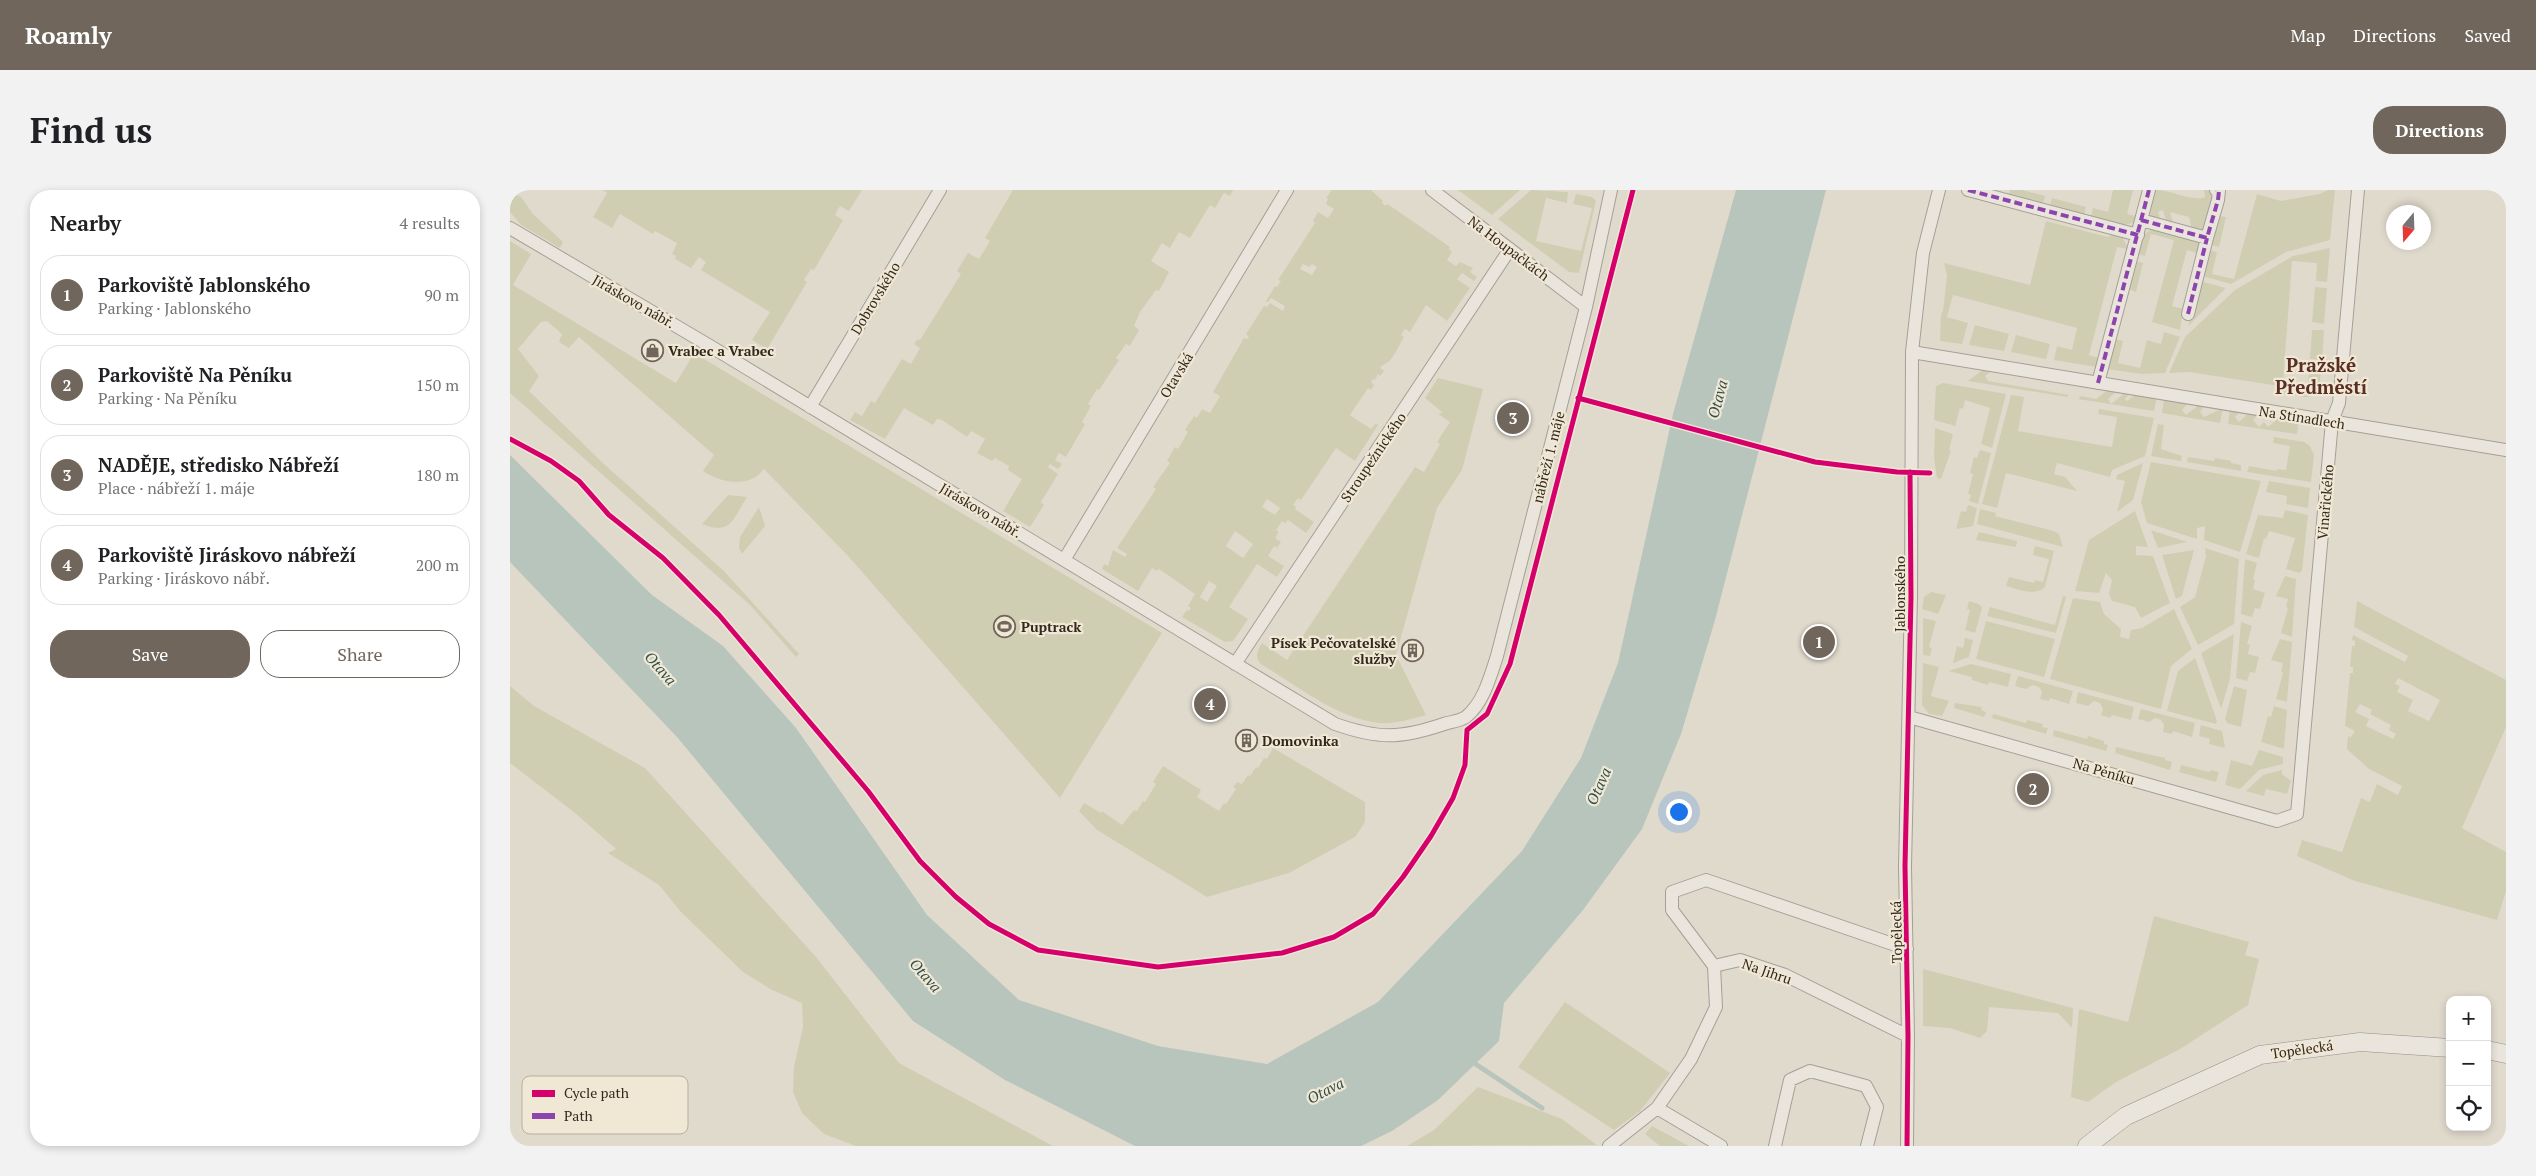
<!DOCTYPE html>
<meta charset="utf-8">
<style>
:root{--surface:#fff;--page:#f2f2f2;--text:#202124;--muted:#757577;--line:#e0e0e0;--accent:#70665c}
body{margin:0;font-family:"PT Serif",serif;background:var(--page);color:var(--text)}
.controls{position:absolute;right:15px;bottom:15px;display:grid;overflow:hidden;border-radius:10px;box-shadow:0 2px 8px #0003}
.controls button{width:45px;height:45px;display:grid;place-items:center;padding:0;border:0;border-bottom:1px solid var(--line);background:var(--surface);color:var(--text);font:25px sans-serif}
.compass{position:absolute;left:1876px;top:15px;width:45px;height:45px;border-radius:50%;background:var(--surface);box-shadow:0 2px 8px #0003;rotate:199deg}
.you{position:absolute;left:1168px;top:621px;width:18px;height:18px;margin:-12px;border:4px solid #fff;border-radius:50%;background:#1a73e8;box-shadow:0 0 0 8px #1a73e833}
.badge{display:grid;place-items:center;width:32px;height:32px;border-radius:50%;background:var(--accent);color:#fff;font-size:16px;font-weight:700}
.pin{position:absolute;translate:-50% -50%;border:2px solid #fff;box-shadow:0 1px 5px #0006}
.list{margin:0;padding:0;list-style:none}
h2{display:flex;justify-content:space-between;align-items:center;height:65px;margin:0;padding:0 20px;font-size:21px}
h2 small{font-size:16px;font-weight:400;color:var(--muted)}
.list li{display:grid;grid-template-columns:32px 1fr auto;gap:15px;align-items:center;box-sizing:border-box;height:80px;margin:0 10px 10px;padding:0 10px;border:1px solid var(--line);border-radius:20px}
.list b{display:block;font-size:19px;white-space:nowrap}
.list p{margin:0;font-size:16px;white-space:nowrap;color:var(--muted)}
.list em{font-size:16px;font-style:normal;color:var(--muted)}
.actions{display:flex;gap:10px;padding:15px 20px}
.actions a{flex:1;padding:11px 0;border:1px solid var(--accent);border-radius:20px;text-align:center;font-size:18px;color:var(--accent)}
.actions .main{background:var(--accent);color:#fff}
.icon{flex:none;width:28px;height:28px;fill:none;stroke:currentColor;stroke-width:2;stroke-linecap:round;stroke-linejoin:round}
.map{position:relative;flex:none;width:1996px;height:956px;overflow:hidden;border-radius:20px}
header{display:flex;align-items:center;gap:30px;box-sizing:border-box;height:70px;padding:0 25px;background:var(--accent);color:#fff}
header strong{font-size:24px}
nav{display:flex;gap:28px;margin-inline-start:auto;font-size:18px}
.intro{display:flex;align-items:center;justify-content:space-between;box-sizing:border-box;height:120px;padding:0 30px}
h1{margin:0;font-size:35px}
.button{padding:12px 22px;border-radius:20px;background:var(--accent);color:#fff;font-size:18px;font-weight:700}
main{display:flex;gap:30px;padding:0 30px}
aside{flex:1;background:var(--surface);border-radius:20px;box-shadow:0 2px 8px #0003}
.map>svg:first-child{display:block}
.green{fill:#cfceb2;fill-rule:evenodd}
.water{fill:#b7c5bc}
.lines{fill:none;stroke-linecap:round;stroke-linejoin:round}
.stream{stroke:#b7c5bc;stroke-width:5}
.street-casing{stroke:#a59f96;stroke-width:14}
.secondary-casing{stroke:#958f86;stroke-width:19}
.street{stroke:#e9e5dd;stroke-width:12}
.secondary{stroke:#e9e5dd;stroke-width:18}
.quiet{stroke:#8e44ad;stroke-width:4;stroke-dasharray:8 4;stroke-linecap:butt}
.cycleway-casing{stroke:#f0e8d4;stroke-width:8}
.cycleway{stroke:#d6006c;stroke-width:5}
.labels{text-anchor:middle;dominant-baseline:central;stroke-width:4.5;stroke-linejoin:round;paint-order:stroke}
.street-label{font-size:14px;fill:#33281f;stroke:#f0e8d4}
.poi-label{font-size:14px;font-weight:bold;fill:#33281f;stroke:#f0e8d4;text-anchor:start}
.water-label{font-size:15px;font-style:italic;fill:#31514e;stroke:#f0e8d4}
.district-label{font-size:19px;font-weight:bold;fill:#5a2e24;stroke:#f0e8d4}
.key{fill:#f0e8d4;stroke:#b7ae9e;stroke-width:1}
.key-label{font-size:14px;fill:#33281f}
</style>
<header>
<strong>Roamly</strong>
<nav><a>Map</a><a>Directions</a><a>Saved</a></nav>
</header>
<div class="intro"><h1>Find us</h1><a class="button">Directions</a></div>
<main>
<aside>
<h2>Nearby<small>4 results</small></h2>
<ul class="list">
<li><span class="badge">1</span><div><b>Parkoviště Jablonského</b><p>Parking · Jablonského</p></div><em>90 m</em></li>
<li><span class="badge">2</span><div><b>Parkoviště Na Pěníku</b><p>Parking · Na Pěníku</p></div><em>150 m</em></li>
<li><span class="badge">3</span><div><b>NADĚJE, středisko Nábřeží</b><p>Place · nábřeží 1. máje</p></div><em>180 m</em></li>
<li><span class="badge">4</span><div><b>Parkoviště Jiráskovo nábřeží</b><p>Parking · Jiráskovo nábř.</p></div><em>200 m</em></li>
</ul>
<div class="actions"><a class="main">Save</a><a>Share</a></div>
</aside>
<div class="map">
<svg width="1996" height="956" viewBox="0 0 1996 956">
<rect width="100%" height="100%" fill="#e0dacd"/>
<!-- green -->
<path class="green" d="M93,0H352L339,21L330,16L325,25L333,30L304,80L301,79L294,90L297,92L257,159L242,150L260,122L191,80L196,72L189,67L181,78L165,69L166,66L162,64L167,53L145,41L143,44L110,24L102,38L83,27L97,3Z
M503,0H723L720,6L714,3L705,18L700,15L680,48L669,42L660,58L652,53L641,71L659,82L649,101L646,100L630,122L624,136L629,140L620,156L616,154L606,168L609,170L589,200L587,199L578,214L581,216L572,232L575,234L556,267L549,263L545,270L552,274L548,279L540,274L538,277L548,284L531,312L534,315L520,337L493,321L512,289L498,280L499,276L485,268L482,271L467,263L475,249L461,241L457,247L432,230L427,229L423,235L394,218L375,249L340,230L345,222L352,226L361,211L365,213L392,169L401,174L410,158L404,154L408,149L410,150L451,84L447,81L458,63L469,69L480,51L475,48Z
M822,0H861L873,11L872,13L875,16L877,14L885,19L940,57L939,59L942,62L937,70L946,76L950,72L963,78L960,82L967,87L964,91L952,83L947,89L960,98L937,131L916,115L900,142L895,139L891,145L894,147C890,154 885,164 881,169C879,173 874,173 870,178L874,181L870,186L868,184L865,190L863,189L861,192L864,195L861,200L858,198L840,225L861,239L866,233L868,235L845,271L826,258L791,310L788,308L783,315L786,317L785,319L804,332L796,343L778,330L775,333L772,331L766,340L769,342L765,348L771,352L767,358L764,356L758,366L774,376L767,387L747,374L719,417L738,429L723,451L715,452L672,427L677,420L679,421L681,418L678,416L685,404L649,379L647,381L642,378L628,401L592,379L594,374L598,376L603,360L615,367L617,364L607,358L646,299L643,297L660,273L657,271L665,257L668,259L678,242L675,240L684,226L687,228L692,219L700,223L710,206L703,202L734,148L737,149L739,147L736,144L754,116L757,117L760,113L773,121L775,116L761,108L758,112L756,111L765,96L767,97L771,91L768,90L805,33L803,31L808,22L818,28L824,19L816,14L818,9L816,8ZM793,74L799,77L802,74L807,77L802,85L790,79ZM757,309L770,318L765,325L752,317ZM725,341L743,354L733,368L716,356ZM699,391L707,396L697,412L690,407Z
M948,0H1010L982,25Z
M1021,0L1058,2L1057,13L1036,8L1026,51L1071,61L1082,18L1063,14L1066,4L1082,7L1086,11L1069,83L1059,82L988,29Z
M1500,0H1512L1535,6L1533,14L1499,5Z
M1603,0H1623L1617,24L1626,26L1623,33L1613,35L1581,27L1583,18L1598,22Z
M1646,0C1661,0 1681,12 1695,7L1694,0H1699L1704,7L1694,39L1682,40L1679,27L1660,22L1663,33L1656,31L1653,20L1648,22L1650,29L1641,28L1640,23Z
M1818,0H1825L1820,50L1776,62L1721,94L1692,86L1699,60L1707,62L1702,84L1724,89L1747,4L1771,11L1810,4Z
M0,2L11,7L23,24L53,52L50,58L11,35L0,22Z
M1542,8L1576,17L1574,25L1540,16Z
M1708,26L1716,27L1709,57L1701,55Z
M1536,31L1598,47L1604,43L1613,48L1618,59L1607,57L1579,165L1589,168L1586,177L1544,170L1547,156L1562,160L1567,138L1443,105L1437,127L1458,133L1452,154L1430,151L1431,124L1433,121L1437,86L1434,73L1520,95Z
M1642,39L1689,52L1691,55L1687,63L1677,60L1662,116L1673,119L1670,140L1642,132L1664,50L1641,44L1635,66L1627,64L1633,45Z
M0,51L21,64L3,95L166,193L184,163L652,443L550,608L339,367L254,279C240,298 212,294 193,281L204,265L69,147L59,158L49,152L52,144L37,131L31,132L8,159L29,186L19,201L94,274L214,381L289,464L286,467L240,415L0,203Z
M1820,58L1817,92L1806,91L1807,73L1782,71L1773,192L1798,195L1799,176L1811,177C1809,215 1803,208 1770,203L1768,197L1763,195L1679,182L1659,183L1675,147L1725,100L1783,66Z
M1625,71L1633,73L1626,102L1618,99Z
M1690,91L1716,98L1678,136Z
M1805,97L1817,98L1814,134L1802,132Z
M1465,135L1499,144L1494,161L1459,155Z
M1802,140H1814L1812,170L1800,169Z
M1654,142L1670,147L1655,183L1631,184L1597,179L1605,149L1613,151L1608,173L1630,178L1637,150L1651,154Z
M1506,145L1540,154L1536,169L1501,162Z
M1475,178L1483,180L1475,186L1478,191L1559,205L1557,207L1458,191Z
M928,188L973,199L952,280L927,318L886,465L916,525C901,529 886,534 870,533C827,529 788,496 752,475C744,468 747,460 752,453L777,470L905,277L914,282L930,254L927,252L940,232L927,223L930,224L932,222L915,208Z
M1433,193L1496,204L1482,258L1471,254L1480,218L1455,210L1453,219L1450,218L1445,236L1424,230L1426,196Z
M1599,199L1606,202L1598,209L1601,214L1616,202L1620,203L1615,209L1617,211L1626,204L1647,207L1644,221L1568,209L1571,206L1586,209Z
M1501,205L1514,207L1508,241L1602,257L1607,227L1588,224L1589,219L1644,228L1635,266L1602,280L1600,287L1547,273L1544,284L1555,287L1567,301L1496,283L1487,318L1472,314Z
M1654,209L1679,212L1672,220L1676,225L1690,214L1695,215L1690,222L1694,227L1713,218L1710,233L1652,223Z
M1720,219L1731,221L1725,227L1729,232L1740,222L1748,224L1743,230L1749,237L1754,232L1758,237L1770,227L1789,230L1787,244L1718,234Z
M1648,234L1654,235L1651,259L1672,266L1671,271L1641,266Z
M1425,238L1443,244L1439,260L1441,261L1431,289L1427,288L1424,268Z
M1764,247L1794,252L1800,256L1804,265L1801,292L1737,282L1739,276L1767,281V279L1776,280L1780,256L1763,253Z
M1470,260L1481,263L1468,314L1459,311L1461,305L1458,304L1463,284L1460,283L1464,267L1467,268Z
M1678,267L1704,271L1705,268L1721,271V273L1731,275V281L1677,272Z
M1641,272L1751,291L1730,362L1694,350L1695,336L1687,338V349L1637,333L1631,312Z
M1633,273L1623,310L1607,322L1615,291L1606,289L1607,285Z
M1759,291L1800,298L1798,318L1776,314L1777,306L1756,302Z
M218,305L237,307C223,329 221,346 192,334Z
M1458,315L1467,318L1463,336L1446,339L1451,321L1456,322Z
M249,317L255,336L232,364L229,358L230,347Z
M1470,319L1486,323L1485,326L1544,341L1549,344L1553,357L1467,334Z
M1775,320L1798,325L1792,381L1789,383L1776,379L1785,348L1759,341L1756,349L1754,348L1749,368L1736,364L1748,325L1773,328Z
M1625,321L1638,357L1626,356V365L1643,366L1660,413L1631,428L1625,417L1602,411L1599,404L1602,390L1596,383L1589,403L1565,401L1579,350Z
M1641,340L1677,352L1648,358Z
M1469,342L1507,351L1506,357L1466,350Z
M1525,356L1544,361L1535,397C1525,407 1508,399 1496,396L1499,387L1524,393L1525,390L1533,392L1539,369L1523,365Z
M1695,358L1729,369L1724,434L1688,455L1670,417L1685,407L1696,366Z
M1684,360L1672,406L1666,409L1652,365Z
M1735,369L1747,373L1743,389L1745,390L1743,399L1755,403L1750,419L1745,418L1742,427L1731,424Z
M1775,386L1786,389L1782,447L1771,443L1778,418L1776,417L1778,409L1766,406Z
M1421,402L1436,405L1428,424L1412,419L1414,407Z
M1553,406L1556,407L1546,443L1477,426L1480,417L1545,435Z
M1563,408L1590,412L1594,424L1611,439L1610,447L1619,449L1621,440L1632,438L1664,419L1682,459L1661,476L1651,519L1540,489Z
M1459,411L1469,414L1472,418L1465,443L1455,440L1460,420L1457,419Z
M1847,411L1996,490V537L1952,638L1996,662V701L1987,730L1845,691L1787,666L1792,650L1832,662L1851,608L1860,612L1867,594L1888,605L1892,596L1859,579L1837,559L1838,546L1841,547L1845,541L1835,536L1840,483H1843V477H1840L1842,456H1845V451L1842,450L1843,445L1895,472L1898,466L1844,437ZM1888,488L1930,510L1919,531L1898,521L1903,510L1887,502L1890,496L1885,494ZM1850,514L1862,520L1860,524L1881,535L1879,540L1886,544L1883,549L1856,536L1859,529L1845,522Z
M1413,428L1426,431L1419,457L1422,458L1420,466L1413,465Z
M1476,431L1545,449L1534,487L1466,469Z
M1731,432L1742,436L1737,454L1740,455L1738,464L1749,467L1745,483L1740,482L1737,491L1726,488Z
M1724,444L1720,489L1711,519L1691,463Z
M1455,448L1463,450L1459,467L1443,473L1447,456L1453,458Z
M1770,449L1782,452L1777,512L1766,509L1773,483L1771,481L1773,473L1761,470Z
M1685,468L1707,531L1706,534L1657,521L1668,481Z
M1413,473L1429,477L1421,506L1439,511L1432,526L1419,524L1412,515Z
M1461,474L1501,484L1498,497L1479,492L1478,495L1462,490V487L1438,481Z
M1508,486L1563,501L1559,514L1540,508L1539,511L1530,509L1532,502L1529,497L1522,495L1516,499L1505,496Z
M0,496L24,516L135,578L306,767L389,873L543,956H346L314,944L292,923L283,902L284,877L293,837L292,813L262,800L233,782L171,722L149,695L98,663L106,659L65,623L0,573Z
M1724,496L1737,500L1731,537L1717,533L1715,529Z
M1568,502L1624,517L1621,530L1602,525L1600,528L1591,525L1593,519L1590,513L1584,511L1578,516L1566,513Z
M1445,513L1472,517L1471,520L1476,522L1474,527L1444,518Z
M1764,516L1777,520L1774,559L1751,552L1758,526L1761,527Z
M1631,519L1685,533L1682,547L1663,541L1662,544L1653,542L1654,535L1651,530L1645,528L1639,532L1628,529Z
M1483,524L1516,533L1517,530L1533,534L1532,537L1538,538L1536,544L1482,528Z
M1691,535L1712,541L1715,558L1699,554L1700,549L1689,546Z
M1544,540L1577,549L1578,546L1594,551V554L1598,555L1596,561L1543,546Z
M1606,557L1655,568V570L1662,572L1660,580L1605,563Z
M763,558L855,612V632L845,647L779,683L697,707L587,640L569,621L574,613L591,623L592,621L612,635L624,620L627,621L633,611L635,612L646,594L643,592L653,576L691,600L687,607L709,621L714,613L716,614L726,599L723,597L727,592L732,594L738,585L740,586L746,577L748,578L754,568L757,569Z
M1749,560L1773,567V574L1749,580L1730,599L1715,595L1721,570L1742,576Z
M1671,575L1699,582L1701,580L1709,582L1706,592L1669,582Z
M1772,580V584L1781,591L1777,604L1756,599L1754,606L1736,601L1753,585Z
M1644,726L1739,752L1735,765L1749,769L1738,815L1670,859L1606,892L1578,912L1561,907L1569,819L1618,832Z
M1413,779L1563,818L1562,838L1548,823L1479,817L1477,841L1470,848L1440,838L1413,836Z
M1055,812L1160,883L1130,921L1104,940L1008,877Z
M968,897L1052,929L1087,955L897,956L924,940Z
M1142,936L1179,956H1150L1135,944Z"/>
<!-- water -->
<path class="water" d="M1226,0H1316L1205,430L1171,544L1132,639L1073,720L994,813L989,851L928,910L882,941L851,956H625L495,890L403,831L167,547L0,372V265L142,405L213,456L286,538L417,725L509,810L648,856L757,874L868,812L1012,661L1071,568L1108,473L1163,224Z"/>
<g class="lines">
<!-- stream -->
<path class="stream" d="M961,871L1032,918"/>
<defs>
<path id="street" d="M922,0L1076,117
M1458,0L1628,45
M1631,30L1697,48L1708,10L1709,1L1706,0
M0,38L200,156L825,534C868,549 890,549 934,534C940,532 950,531 956,527C974,512 980,487 987,466L1076,117L1101,0
M1678,124L1697,48
M1402,162L1996,260
M1588,193L1639,0
M300,217L430,0
M554,370L777,0
M725,474L1000,59
M1399,527L1767,631L1787,624L1822,231L1829,213L1848,0
M1204,776L1162,720V702L1196,690L1397,759
M1147,918L1211,956
M1099,956L1147,918L1181,869L1206,817L1204,776L1230,770L1275,785L1398,846
M1265,956L1280,890L1300,881L1356,896L1367,917L1357,956
M1397,956L1398,846L1395,676L1401,407L1402,162L1413,63L1429,0"/>
<path id="secondary" d="M1977,860L1996,864
M1577,956L1616,926L1750,865L1850,852L1940,858"/>
</defs>
<!-- street casing -->
<use href="#street" class="street-casing"/>
<!-- secondary casing -->
<use href="#secondary" class="secondary-casing"/>
<!-- street -->
<use href="#street" class="street"/>
<!-- secondary -->
<use href="#secondary" class="secondary"/>
<!-- quiet -->
<path class="quiet" d="M1458,0L1628,45
M1631,30L1697,48L1708,10L1709,1L1706,0
M1678,124L1697,48
M1588,193L1639,0"/>
<defs>
<path id="cycleway" d="M1068,208L1305,272L1387,282L1420,283
M0,249L41,271L69,291L99,325L153,368L209,425L358,601L410,671L446,707L479,734L528,760L648,777L772,763L824,747L863,724L893,687L921,646L943,608L955,575L957,540L977,524L1000,474L1123,0
M1397,956L1398,846L1395,676L1401,407L1400,282"/>
</defs>
<!-- cycleway casing -->
<use href="#cycleway" class="cycleway-casing"/>
<!-- cycleway -->
<use href="#cycleway" class="cycleway"/>
</g>
<!-- icons -->
<defs>
<symbol id="shop-ring" viewBox="-11 -11 22 22"><circle r="9.5" fill="#f0e8d4" stroke="#70665c" stroke-width="1.5"/><path d="M-5-2.5h2.3a2.7 3.5 0 0 1 5.4 0H5L5.5 6h-11ZM-1.5-2.5h3a1.5 2.3 0 0 0-3 0Z" fill="#70665c"/></symbol>
<symbol id="stadium-ring" viewBox="-11 -11 22 22"><circle r="9.5" fill="#f0e8d4" stroke="#70665c" stroke-width="1.5"/><path d="M0-5a6.5 5 0 1 0 0 10a6.5 5 0 1 0 0-10ZM-3.5-1.8h7v3.6h-7Z" fill="#70665c"/></symbol>
<symbol id="building-ring" viewBox="-11 -11 22 22"><circle r="9.5" fill="#f0e8d4" stroke="#70665c" stroke-width="1.5"/><path d="M-4-6H4V6H1V3H-1V6H-4ZM-2.5-4.3h1.7v1.8h-1.7ZM.8-4.3h1.7v1.8H.8ZM-2.5-1h1.7V.8h-1.7ZM.8-1h1.7V.8H.8Z" fill="#70665c"/></symbol>
</defs>
<g fill-rule="evenodd">
<use href="#shop-ring" x="130" y="148" width="25" height="25"/>
<use href="#stadium-ring" x="482" y="424" width="25" height="25"/>
<use href="#building-ring" x="890" y="448" width="25" height="25"/>
<use href="#building-ring" x="724" y="538" width="25" height="25"/>
</g>
<g class="labels">
<!-- street labels -->
<g class="street-label">
<text transform="translate(999 58) rotate(37)">Na Houpačkách</text>
<text transform="translate(365 108) rotate(-59)">Dobrovského</text>
<text transform="translate(124 111) rotate(30)">Jiráskovo nábř.</text>
<text transform="translate(666 185) rotate(-59)">Otavská</text>
<text transform="translate(1792 227) rotate(9)">Na Stínadlech</text>
<text transform="translate(863 267) rotate(-56)">Stroupežnického</text>
<text transform="translate(1038 267) rotate(-76)">nábřeží 1. máje</text>
<text transform="translate(1815 312) rotate(-85)">Vinařického</text>
<text transform="translate(471 320) rotate(31)">Jiráskovo nábř.</text>
<text transform="translate(1389 404) rotate(-90)">Jablonského</text>
<text transform="translate(1594 581) rotate(16)">Na Pěníku</text>
<text transform="translate(1386 742) rotate(-91)">Topělecká</text>
<text transform="translate(1257 781) rotate(19)">Na Jihru</text>
<text transform="translate(1792 859) rotate(-8)">Topělecká</text>
</g>
<!-- poi labels -->
<g class="poi-label">
<text x="158" y="160">Vrabec a Vrabec</text>
<text x="511" y="436">Puptrack</text>
<text x="886" y="452" text-anchor="end">Písek Pečovatelské<tspan x="886" dy="16">služby</tspan></text>
<text x="752" y="550">Domovinka</text>
</g>
<!-- water labels -->
<g class="water-label">
<text transform="translate(1207 209) rotate(-75)">Otava</text>
<text transform="translate(151 478) rotate(49)">Otava</text>
<text transform="translate(1088 596) rotate(-66)">Otava</text>
<text transform="translate(416 785) rotate(49)">Otava</text>
<text transform="translate(815 900) rotate(-27)">Otava</text>
</g>
<!-- district labels -->
<g class="district-label">
<text x="1811" y="174">Pražské<tspan x="1811" dy="22">Předměstí</tspan></text>
</g>
</g>
<!-- legend -->
<rect x="12" y="886" width="166" height="58" rx="8" class="key"/>
<rect x="22" y="900" width="23" height="7" fill="#d6006c"/>
<rect x="22" y="923" width="23" height="6" fill="#8e44ad"/>
<g class="key-label">
<text x="54" y="908">Cycle path</text>
<text x="54" y="931">Path</text>
</g>
</svg>
<div class="controls">
<button>+</button>
<button>−</button>
<button><svg class="icon" aria-label="locate" viewBox="0 0 24 24"><circle cx="12" cy="12" r="6"/><path d="M12 2v4M12 18v4M2 12h4M18 12h4"/></svg></button>
</div>
<svg class="compass" viewBox="-18 -18 36 36"><path d="M0-13l5 13h-10z" fill="#e53935"/><path d="M0 13l5-13h-10z" fill="#757577"/></svg>
<div class="you"></div>
<div class="pin badge" style="left:1309px;top:452px">1</div>
<div class="pin badge" style="left:1523px;top:599px">2</div>
<div class="pin badge" style="left:1003px;top:228px">3</div>
<div class="pin badge" style="left:700px;top:514px">4</div>
</div>
</main>
